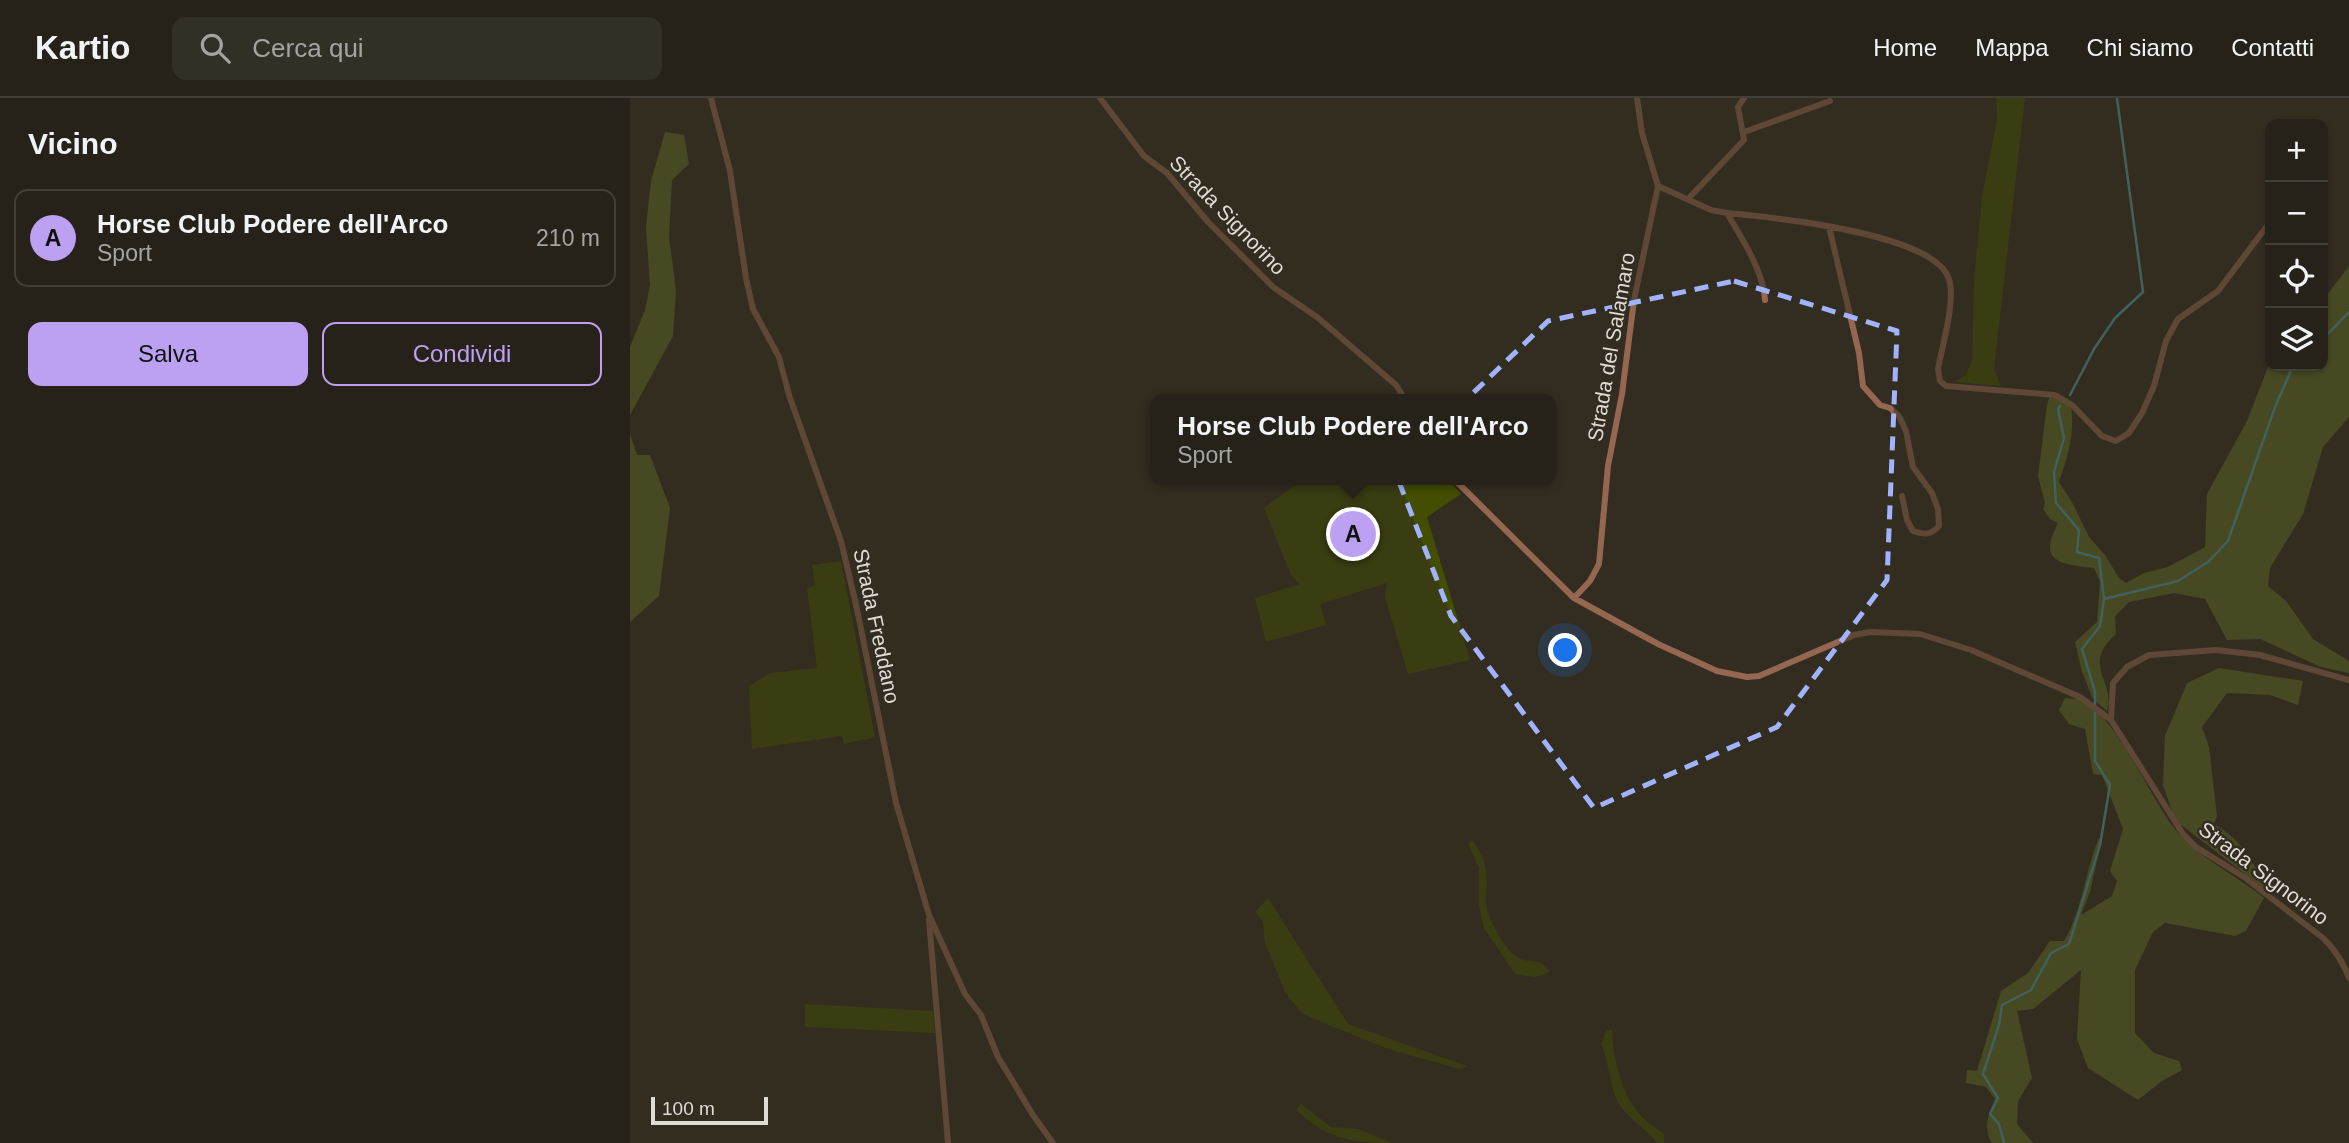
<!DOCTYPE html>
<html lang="it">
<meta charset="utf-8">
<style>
:root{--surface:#262219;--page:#322f26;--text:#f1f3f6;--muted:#a4a4a2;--line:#423f38;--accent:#bca0f2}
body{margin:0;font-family:Arial,sans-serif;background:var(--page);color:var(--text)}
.controls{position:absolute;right:21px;top:21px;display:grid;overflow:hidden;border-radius:14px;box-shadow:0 2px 5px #0004}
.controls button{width:63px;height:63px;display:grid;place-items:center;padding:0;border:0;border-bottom:2px solid var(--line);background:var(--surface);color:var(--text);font:35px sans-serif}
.scale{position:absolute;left:21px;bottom:18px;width:117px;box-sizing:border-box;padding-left:7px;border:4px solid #dfdcd4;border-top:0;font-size:19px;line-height:24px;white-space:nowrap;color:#dfdcd4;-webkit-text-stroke:5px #332d21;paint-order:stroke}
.you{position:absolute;left:936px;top:553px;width:24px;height:24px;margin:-18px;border:5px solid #fff;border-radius:50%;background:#1a73e8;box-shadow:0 0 0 10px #1a73e833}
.badge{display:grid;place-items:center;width:46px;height:46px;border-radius:50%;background:var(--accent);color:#111;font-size:23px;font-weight:700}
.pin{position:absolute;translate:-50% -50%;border:4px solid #fff;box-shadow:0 2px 7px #0006}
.popup{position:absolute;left:520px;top:296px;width:406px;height:91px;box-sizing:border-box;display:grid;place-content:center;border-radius:14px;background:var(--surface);filter:drop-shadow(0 2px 5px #0005);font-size:23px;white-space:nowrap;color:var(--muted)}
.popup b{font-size:26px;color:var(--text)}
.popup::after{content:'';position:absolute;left:50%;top:100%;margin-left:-14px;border:14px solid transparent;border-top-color:var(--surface)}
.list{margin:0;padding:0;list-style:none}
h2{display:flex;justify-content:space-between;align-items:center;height:91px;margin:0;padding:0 28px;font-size:30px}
h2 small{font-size:23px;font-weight:400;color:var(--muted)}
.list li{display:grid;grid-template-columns:46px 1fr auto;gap:21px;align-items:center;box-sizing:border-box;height:98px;margin:0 14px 14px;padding:0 14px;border:2px solid var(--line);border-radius:14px}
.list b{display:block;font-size:26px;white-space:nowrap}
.list p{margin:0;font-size:23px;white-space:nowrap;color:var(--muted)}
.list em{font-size:23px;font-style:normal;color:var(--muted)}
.actions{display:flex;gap:14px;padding:21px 28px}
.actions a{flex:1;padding:16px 0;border:2px solid var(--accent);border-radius:14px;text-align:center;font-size:24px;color:var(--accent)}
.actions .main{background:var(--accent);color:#111}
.icon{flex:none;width:38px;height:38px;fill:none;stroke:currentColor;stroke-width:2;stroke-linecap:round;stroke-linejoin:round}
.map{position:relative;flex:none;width:1719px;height:1045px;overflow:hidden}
header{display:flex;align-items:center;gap:42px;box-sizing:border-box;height:98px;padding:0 35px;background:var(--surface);border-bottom:2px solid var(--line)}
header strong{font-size:33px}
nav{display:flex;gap:38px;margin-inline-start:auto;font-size:24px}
.search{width:490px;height:63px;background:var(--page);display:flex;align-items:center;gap:18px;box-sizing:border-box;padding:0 24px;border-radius:14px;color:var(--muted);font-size:26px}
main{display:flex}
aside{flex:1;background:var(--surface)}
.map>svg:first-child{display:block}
.green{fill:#434e01}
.forest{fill:#5d6a25}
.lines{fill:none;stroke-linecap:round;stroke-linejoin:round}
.stream{stroke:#50a1a4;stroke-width:2.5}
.minor{stroke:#956650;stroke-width:6}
.marked{fill:none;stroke:#a1b3fd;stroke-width:5;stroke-dasharray:14 9;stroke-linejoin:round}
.labels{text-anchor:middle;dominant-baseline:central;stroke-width:5;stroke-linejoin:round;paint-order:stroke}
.street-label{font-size:21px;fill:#dfdcd4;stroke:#332d21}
</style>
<header>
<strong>Kartio</strong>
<div class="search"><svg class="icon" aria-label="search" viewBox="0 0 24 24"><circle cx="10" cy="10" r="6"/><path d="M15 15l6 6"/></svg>Cerca qui</div>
<nav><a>Home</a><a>Mappa</a><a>Chi siamo</a><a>Contatti</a></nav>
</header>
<main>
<aside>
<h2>Vicino<small></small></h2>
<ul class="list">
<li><span class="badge">A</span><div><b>Horse Club Podere dell'Arco</b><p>Sport</p></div><em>210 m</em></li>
</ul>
<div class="actions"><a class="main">Salva</a><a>Condividi</a></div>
</aside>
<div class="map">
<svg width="1719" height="1045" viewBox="0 0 1719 1045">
<rect width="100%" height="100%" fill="#332d21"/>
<!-- green -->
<path class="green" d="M1366,0H1395L1364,271L1371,288L1324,284L1336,277L1342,262L1344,182L1352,99L1367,22Z
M671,382H818L831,396L797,419L840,562L778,576L755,499L757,485L690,506L696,527L636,544L625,500L670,486L661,477L634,410Z
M211,463L245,639L214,646L212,638L122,651L119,588L140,575L187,570L177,490L185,487L182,467Z
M843,743C849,752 855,762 856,773C859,798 850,806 866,832C871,841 880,857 891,861C905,866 908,859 920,874L905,879L885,876L854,830L849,808V770L838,745Z
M638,800L718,926L837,968L830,971L761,952L696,926L672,915L656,896L635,845L633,824L625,814Z
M175,906L303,913L305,935L175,929Z
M977,932H982C983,963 993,1002 1016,1023C1021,1028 1028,1031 1034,1036V1045H1027C1017,1030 998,1022 988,1004C979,987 979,963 971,945Z
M671,1006L701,1029L728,1031L762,1045C723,1045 693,1040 666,1011Z"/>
<!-- forest -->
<path class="forest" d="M35,34L54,37L59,66L42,82L39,138L46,193L43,238L0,317V249L15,212L20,187L16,129L21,83Z
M1719,168V319L1693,349L1673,416L1640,470L1638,488L1656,503L1683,541L1719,563V575L1691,569L1630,541L1597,542L1575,501L1544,495L1499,504L1485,518L1486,536C1450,568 1486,581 1477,613L1463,601L1452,574L1445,544L1467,524L1470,483L1464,470C1451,468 1418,468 1420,448C1420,441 1425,432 1428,425L1420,421L1413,411L1415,405L1408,378L1417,307L1420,297L1441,308C1445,336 1438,358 1429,384L1443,406L1459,439L1475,457L1489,480L1496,485L1514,475L1538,469L1575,449L1577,396L1617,323L1640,264V268H1693V202Z
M0,336L7,357H20L40,410L29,498L0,524Z
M1589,570L1673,583L1668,607L1640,597L1597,595L1572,629L1579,649L1587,718L1584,726C1604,738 1614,749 1625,769L1633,771L1644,784L1633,790L1545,722L1533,687L1535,638L1557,585Z
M1435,600C1440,601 1447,600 1451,602C1484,614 1521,702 1545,731C1568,760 1605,776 1634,800L1616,833L1605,838L1535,825L1523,834L1505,872V935L1524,955L1549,963L1552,972L1532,983L1508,1002L1458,970L1447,941L1451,872L1403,911L1387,913L1402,980L1388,1003L1387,1026L1403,1045H1362C1353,1031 1358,1016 1365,1001L1356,989L1336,985L1337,972L1347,973L1371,893L1398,875L1420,843H1434C1453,811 1455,773 1469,740L1472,741L1460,794L1451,817L1482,798L1487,783L1480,773L1493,731L1472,677L1463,676L1455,631L1439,626L1429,612Z"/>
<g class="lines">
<!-- stream -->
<path class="stream" d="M1693,241L1719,214
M1440,297L1464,251L1485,220L1513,194L1487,0
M1430,308L1428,311L1434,340L1424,374L1426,405L1449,432L1447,454L1469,460L1474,501
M1465,606V594L1452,551L1470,528L1474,501L1548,483L1578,464L1598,443L1645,309L1663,268
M1374,1045L1369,1026L1360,1016L1368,1000L1353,976L1369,927L1372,907L1401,892L1421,855L1439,846L1470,747L1480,687L1465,663V612"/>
<!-- minor -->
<path class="minor" d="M81,0L100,73L116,180L123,211L149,259L159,297L211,443L227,511L266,705L299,817L335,896L351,917L368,959L403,1017L423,1045
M470,0L514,58L537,75L578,124L643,189L687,219L766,287L775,301
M1114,34L1200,3
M1028,88L1081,112L1097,115C1112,141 1133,172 1135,202
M1058,101L1114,42L1108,9L1114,0
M1097,115C1139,119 1304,135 1319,181C1326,203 1312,248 1308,271L1310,283L1316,288L1425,297L1442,307L1472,338L1486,343L1499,335L1512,315L1524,288L1536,243L1548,221L1588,193L1640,124
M1199,129L1229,255L1233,288L1250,307L1260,310L1269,318L1276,333L1283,369L1302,395L1308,411L1309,428C1301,437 1295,437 1283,433L1277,422L1272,398
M825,382L944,500L1028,546L1087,573L1117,579L1129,578L1224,537L1240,534L1290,536L1341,552L1450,599L1481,622L1553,736L1566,749L1614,779L1693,840C1706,852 1713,864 1719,880
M944,500L960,483L969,466L978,368L992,296L1004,202L1028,88L1012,35L1007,0
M1481,622L1483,585L1497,569L1519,557L1586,552L1630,557L1719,582
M299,822L318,1045"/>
</g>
<!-- marked area -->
<path d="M0 0H1719V1045H0ZM1104,183L1267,233L1257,482L1147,629L964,710L821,518L764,371L918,223Z" fill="#332d21" fill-opacity=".55" fill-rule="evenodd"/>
<path class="marked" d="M1104,183L1267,233L1257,482L1147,629L964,710L821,518L764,371L918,223Z"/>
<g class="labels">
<!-- street labels -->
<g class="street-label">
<text transform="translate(598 117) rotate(46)">Strada Signorino</text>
<text transform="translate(981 249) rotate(-80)">Strada del Salamaro</text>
<text transform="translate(247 528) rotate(78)">Strada Freddano</text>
<text transform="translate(1634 775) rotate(37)">Strada Signorino</text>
</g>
</g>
</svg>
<div class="controls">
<button>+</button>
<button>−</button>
<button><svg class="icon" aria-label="locate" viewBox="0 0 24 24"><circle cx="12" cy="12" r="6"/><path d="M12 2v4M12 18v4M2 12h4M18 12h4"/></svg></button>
<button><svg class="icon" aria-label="layers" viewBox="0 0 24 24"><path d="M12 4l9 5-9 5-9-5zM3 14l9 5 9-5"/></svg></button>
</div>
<div class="scale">100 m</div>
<div class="you"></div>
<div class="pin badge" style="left:723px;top:436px">A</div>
<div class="popup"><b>Horse Club Podere dell'Arco</b>Sport</div>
</div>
</main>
